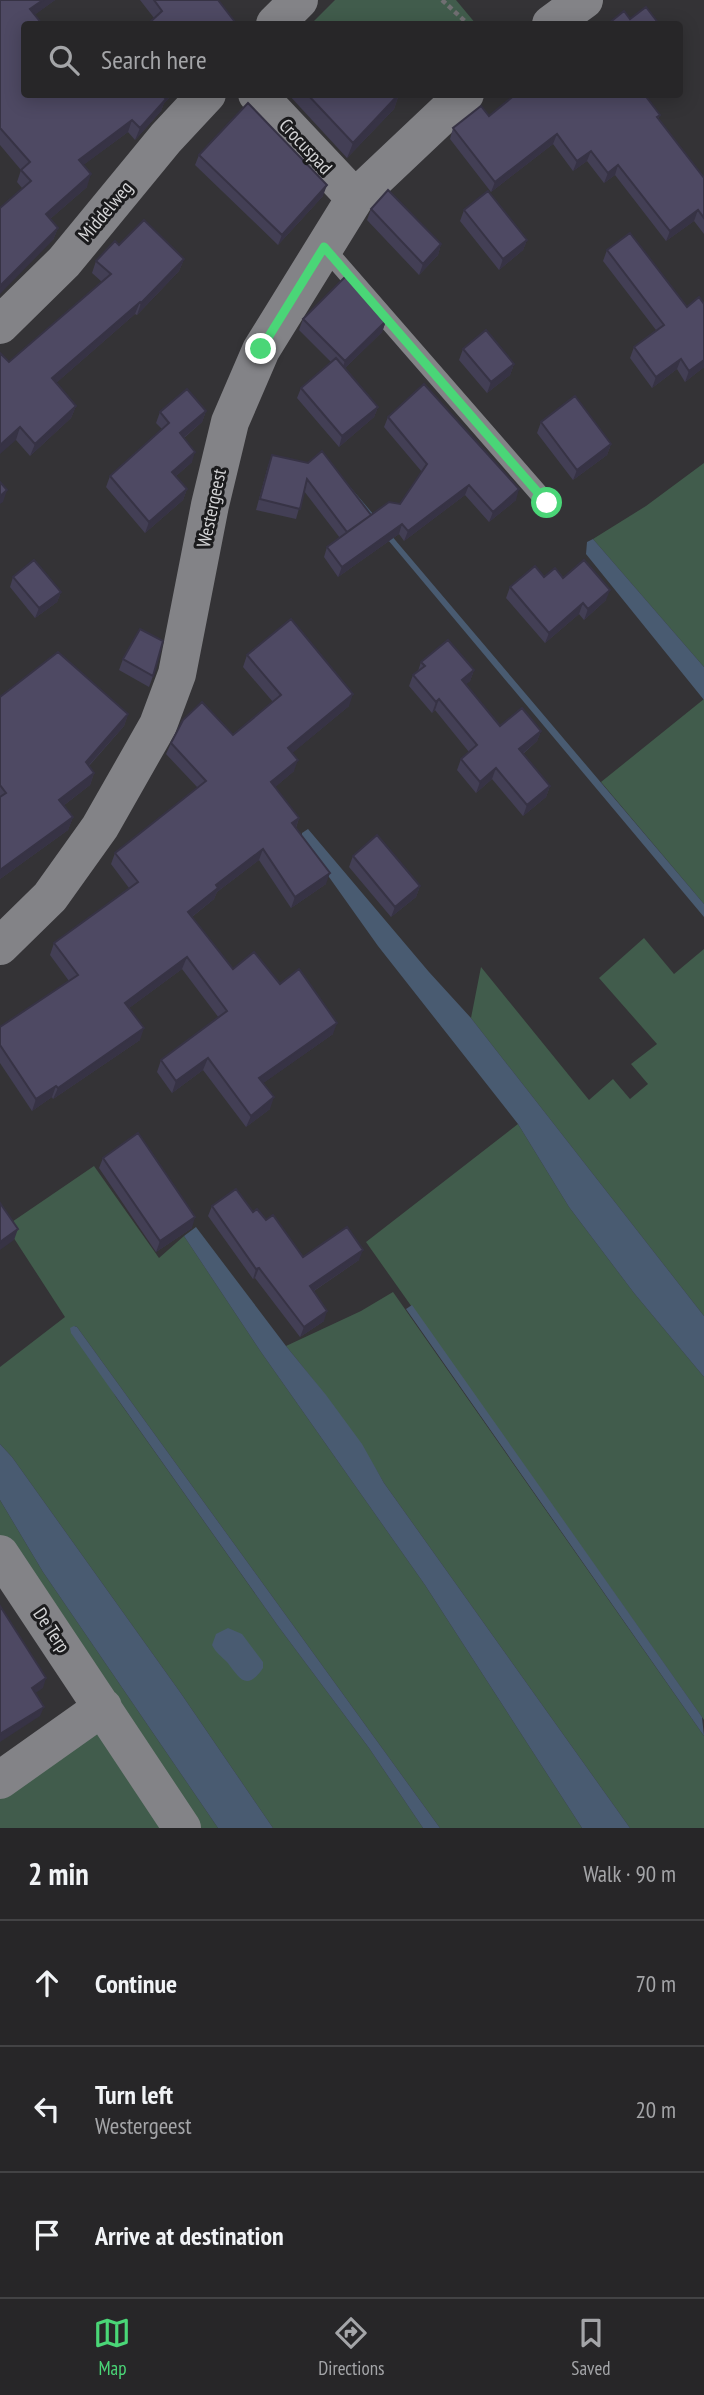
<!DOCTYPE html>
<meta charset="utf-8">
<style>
:root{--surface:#272628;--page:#333234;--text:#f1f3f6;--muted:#a4a5a8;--line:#434345;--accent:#4ad677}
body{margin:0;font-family:"PT Sans Narrow",sans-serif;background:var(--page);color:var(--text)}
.stop{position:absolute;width:21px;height:21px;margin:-16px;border:5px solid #4ad677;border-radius:50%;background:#fff}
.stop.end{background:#4ad677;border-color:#fff;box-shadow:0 2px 7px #0008}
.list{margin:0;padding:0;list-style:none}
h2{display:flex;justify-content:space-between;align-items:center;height:91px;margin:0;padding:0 28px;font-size:30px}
h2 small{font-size:23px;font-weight:400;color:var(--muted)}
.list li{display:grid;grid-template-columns:46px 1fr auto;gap:21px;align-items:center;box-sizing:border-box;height:126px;padding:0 28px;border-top:2px solid var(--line)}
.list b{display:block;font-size:26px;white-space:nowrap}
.list p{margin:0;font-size:23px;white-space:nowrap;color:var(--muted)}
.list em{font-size:23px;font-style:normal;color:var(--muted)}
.icon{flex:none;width:38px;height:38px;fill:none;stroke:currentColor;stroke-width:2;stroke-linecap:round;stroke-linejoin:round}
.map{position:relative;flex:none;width:704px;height:1828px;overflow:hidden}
.search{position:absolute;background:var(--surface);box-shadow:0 4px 18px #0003;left:21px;right:21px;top:21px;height:77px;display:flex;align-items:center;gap:18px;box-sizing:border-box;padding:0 24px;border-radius:7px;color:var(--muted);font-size:26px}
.sheet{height:469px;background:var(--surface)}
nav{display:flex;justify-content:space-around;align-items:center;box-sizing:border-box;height:98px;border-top:2px solid var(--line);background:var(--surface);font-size:19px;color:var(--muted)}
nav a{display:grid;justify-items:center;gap:4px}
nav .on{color:var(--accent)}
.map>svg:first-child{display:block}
.green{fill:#415c4c}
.water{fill:#495b71}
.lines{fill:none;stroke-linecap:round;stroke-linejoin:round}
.path{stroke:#706f72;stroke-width:4.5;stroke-dasharray:5 3.5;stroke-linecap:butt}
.service{stroke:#838387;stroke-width:19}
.minor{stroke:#838387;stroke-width:38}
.wall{fill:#433f55}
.shaded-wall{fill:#373345}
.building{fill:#4e4963;stroke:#373345;stroke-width:2}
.route{stroke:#4ad677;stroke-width:9}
.labels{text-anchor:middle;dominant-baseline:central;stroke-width:6;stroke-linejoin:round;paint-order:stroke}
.street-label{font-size:19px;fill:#d4d4d6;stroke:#1b1b1d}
</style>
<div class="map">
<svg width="704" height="1828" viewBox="0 0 704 1828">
<rect width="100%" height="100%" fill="#343336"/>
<!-- green -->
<path class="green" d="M335,0H456L476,24H311Z
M704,463V667L593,539L646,506Z
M704,699V904L601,782Z
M644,938L674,974L704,949V1316L471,1018L481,967L589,1100L613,1079L630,1099L648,1084L631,1064L657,1044L599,978Z
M518,1124L569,1207L634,1293L704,1377V1720L366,1242Z
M94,1166L159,1258L184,1236L261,1352L425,1585L582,1828H440L77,1327L74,1326L116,1397L278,1626L369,1748L423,1828H273L180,1692L12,1457L0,1444V1367L65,1317L6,1226Z
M393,1292L704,1736V1828H630L384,1483C356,1434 322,1390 286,1346L361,1311Z
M0,1500L43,1572L218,1828H192L0,1539Z
M87,1731L112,1734L174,1828H0V1791Z"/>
<!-- water -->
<path class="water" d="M340,475L704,904V917L337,479Z
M593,539L704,667V700L586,554L587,542Z
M308,829L429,972L471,1018L704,1316V1377L634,1293L569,1207L518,1124L378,946L302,839V833Z
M196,1227L286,1346L326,1395L362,1444L384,1483L630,1828H582L425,1585L261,1352L184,1236Z
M412,1305L702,1717L704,1736L406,1309Z
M74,1326L77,1327L440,1828H423L369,1748L278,1626L71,1333L70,1328Z
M0,1444L12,1457L180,1692L273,1828H218L43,1572L0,1500Z
M228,1628L242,1634L263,1662V1668C246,1693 239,1677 227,1662C221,1656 216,1653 212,1645L216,1634Z"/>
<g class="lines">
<!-- path -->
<path class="path" d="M442,0L468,24"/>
<!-- service -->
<path class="service" d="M324,247L547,503"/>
<!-- minor -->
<path class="minor" d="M275,24L299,0
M551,24L584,0
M257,94L355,198
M0,325L64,262L166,138L207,94
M0,946L50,897L100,827L158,725L177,674L210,505L230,422L261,350L355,198L465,94
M0,1554L182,1828
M0,1780L103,1707"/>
</g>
<!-- wall -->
<path class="wall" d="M0,0H55L34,15L24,94H173L164,103L161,111L135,140L128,132L83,165L87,187L50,219L58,228L53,240L22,188L17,182L21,170L0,145Z
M140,0H218L235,22L234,24H148L154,18Z
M288,94H399L394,109L347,158Z
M660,115L658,119L704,178V234L694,221L666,241L615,175L604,183L587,161L573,171L553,144L491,192L450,139L453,128L489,116Z
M199,155L323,196L278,245L195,165Z
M371,209L441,244L438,255L419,275L367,220Z
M464,210L527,240L523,250L499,270L460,221Z
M119,245L184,259L179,271L137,315L135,314L56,383L76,406L71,418L30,456L16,440L9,362L102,282L92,273L96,261Z
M607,250L687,307L704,304V367L685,382L677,369L652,388L630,358L634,347L656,330L603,261Z
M303,319L386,321L382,332L345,368L378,407L374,417L339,447L297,398L301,388L331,362L299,330Z
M463,349L514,364L510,375L487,393L459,360Z
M206,411L202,422L184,438L192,462L176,476L187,489L183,500L145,533L106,487L110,476L162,429L156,423L160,412Z
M388,417L516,500L489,522L465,495L404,541L399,534L338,577L324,557L327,547L340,538L304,491L296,519L256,510L268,466L272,455L370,516L400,504L422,472L384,427Z
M541,422L611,444L607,455L573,480L537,433Z
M13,577L61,592L57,602L35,618L10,587Z
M544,577L563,578L606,600L584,620L579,614L545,643L506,598L510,587Z
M247,655L349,706L292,753L294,771L275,787L299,818L296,828L326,884L291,908L259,860L217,892L214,899L192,917L233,969L280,984L333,1034L263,1083L270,1109L246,1127L203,1070L172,1093L157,1072L161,1060L219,1018L182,969L129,1008L140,1040L53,1099L52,1097L32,1111L0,1063V1027L69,981L50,955L54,943L129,888L111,864L115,853L198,788L166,754L171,743L233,735L273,702L243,667Z
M123,659L153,676L149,687L119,670Z
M421,662L474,670L470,681L466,684L500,726L541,731L537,741L523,754L550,786L546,797L523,816L492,779L476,793L457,770L461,759L469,752L435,710L432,713L409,686L413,675L418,671Z
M0,697L128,714L124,726L89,766L94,773L90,785L63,806L73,817L68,830L0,879Z
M353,856L420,886L416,897L391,917L349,867Z
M103,1158L192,1228L156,1252L99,1168Z
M212,1206L253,1212L266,1220L303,1257L359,1260L314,1291L324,1321L300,1337L255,1278L253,1279L208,1216Z"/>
<!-- shaded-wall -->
<path class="shaded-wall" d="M43,0H55L25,22L30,9Z
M165,94H173L164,103L161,111L135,140L140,128Z
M399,94L394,109L347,158L353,143Z
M132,120L128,132L74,172L79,160Z
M557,134L553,144L491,192L495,182Z
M591,151L587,161L573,171L577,161Z
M618,165L615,175L604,183L608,173Z
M91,174L87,187L42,226L46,214Z
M327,185L323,196L278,245L282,235Z
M698,210L694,221L666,241L670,231Z
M58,228L53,240L0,294V286Z
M527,240L523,250L499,270L503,259Z
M441,244L438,255L419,275L423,264Z
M184,259L179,271L137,315L141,303Z
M140,302L135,314L47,391L52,378Z
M386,321L382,332L341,372L345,361Z
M681,359L677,369L652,388L656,377Z
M704,360V367L685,382L689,371Z
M514,364L510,375L487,393L491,382Z
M76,406L71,418L30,456L35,444Z
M378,407L374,417L339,447L342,436Z
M206,411L202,422L176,444L180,433Z
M20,427L16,440L0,454V445Z
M611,444L607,455L573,480L577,470Z
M195,452L192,462L168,483L172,472Z
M469,485L465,495L404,541L408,531Z
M187,489L183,500L145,533L149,522Z
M519,489L516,500L489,522L493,512Z
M7,490L3,502L0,504V496Z
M402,524L399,534L338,577L342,567Z
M610,590L606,600L584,620L588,609Z
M61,592L57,602L35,618L39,608Z
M583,603L579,614L545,643L549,633Z
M474,670L470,681L458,691L462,680Z
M353,694L349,706L284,760L288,748Z
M439,699L435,710L432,713L436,702Z
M128,714L124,726L81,774L86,762Z
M541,731L537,741L515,760L519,749Z
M298,760L294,771L267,794L271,782Z
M496,768L492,779L476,793L480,782Z
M94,773L90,785L55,812L59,800Z
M550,786L546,797L523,816L527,805Z
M73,817L68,830L0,879V870Z
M299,818L295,830L292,823Z
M263,849L259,860L217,892L214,899L184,923L188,912L216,885Z
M330,873L326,884L291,908L295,897Z
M420,886L416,897L391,917L395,907Z
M187,957L182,969L121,1014L125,1003Z
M337,1023L333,1034L255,1089L259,1078Z
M144,1028L140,1040L53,1099L58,1088Z
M208,1058L203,1070L172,1093L176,1081Z
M56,1086L52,1097L32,1111L36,1099Z
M274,1097L270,1109L246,1127L251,1116Z
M195,1217L192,1228L156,1252L160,1241Z
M18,1229L14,1240L0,1250V1242Z
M363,1250L359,1260L306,1296L310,1286Z
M259,1268L255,1278L253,1279L256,1269Z
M327,1311L324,1321L300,1337L304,1327Z
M46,1678L43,1688L28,1698L32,1688Z
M44,1707L40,1716L0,1742V1734Z"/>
<!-- building -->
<path class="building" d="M0,0H43L30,9L42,24H24V94H165L163,96L166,99L140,128L132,120L79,160L91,174L46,214L58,228L0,286V208L31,181L21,170L30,162L0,128Z
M154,0H218L235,22L232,24H148L162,11Z
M646,7L659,24H608L624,11L630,19Z
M307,94H399L353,143Z
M516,94H644L660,115L657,117L704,178V218L698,210L670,231L618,165L608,173L591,151L577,161L557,134L495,182L453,128L481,106L489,116Z
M248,103L327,185L282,235L199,155Z
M388,190L441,244L423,264L371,209Z
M488,191L527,240L503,259L464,210Z
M144,220L184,259L141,303L140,302L52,378L76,406L35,444L20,427L0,445V353L9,362L111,274L96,261L115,241L119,245Z
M630,233L687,307L699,297L704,304V360L689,371L681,359L656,377L634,347L664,325L607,250Z
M346,276L386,321L345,361L303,319Z
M486,330L514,364L491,382L463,349Z
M336,358L378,407L342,436L301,388Z
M424,384L519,489L493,512L469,485L408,531L402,524L342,567L327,547L389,502L400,504L427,464L388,417Z
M187,389L206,411L180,433L195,452L172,472L187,489L149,522L110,476L169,423L160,412Z
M575,396L611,444L577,470L541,422Z
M322,451L371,515L347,532L307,479L300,509L260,499L272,455L308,463Z
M0,482L7,490L0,496Z
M34,560L61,592L39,608L13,577Z
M584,560L610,590L588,609L583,603L549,633L510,587L535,566L544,577L555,568L563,578Z
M291,619L353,694L288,748L298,760L271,782L299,818L292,823L330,873L295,897L263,849L216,885L218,888L188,912L233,969L254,952L280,984L299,969L337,1023L259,1078L274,1097L251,1116L208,1058L176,1081L161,1060L227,1011L187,957L125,1003L144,1028L58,1088L56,1086L36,1099L0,1045V1027L78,975L54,943L138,882L115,853L206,781L171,743L183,720L202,702L233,735L281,695L247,655Z
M140,629L163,641L153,676L123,659Z
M448,640L474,670L462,680L500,726L522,708L541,731L519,749L550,786L527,805L496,768L480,782L461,759L477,745L439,699L436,702L413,675L425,666L421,662Z
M58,652L128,714L86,762L94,773L59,800L73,817L0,870V797L6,793L0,785V697Z
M377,835L420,886L395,907L353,856Z
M138,1133L195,1217L160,1241L103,1158Z
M236,1189L253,1212L257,1209L266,1220L273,1215L303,1257L347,1227L363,1250L310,1286L327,1311L304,1327L259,1268L256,1269L212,1206Z
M0,1203L18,1229L0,1242Z
M0,1606L46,1678L32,1688L44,1707L0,1734Z"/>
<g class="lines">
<!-- route -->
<path class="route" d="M261,349L324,247L547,503"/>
</g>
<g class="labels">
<!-- street labels -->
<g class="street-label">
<text transform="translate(306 146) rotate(47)">Crocuspad</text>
<text transform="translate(105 211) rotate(-50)">Middelweg</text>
<text transform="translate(211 508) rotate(-78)">Westergeest</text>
<text transform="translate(52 1630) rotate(56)">De Terp</text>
</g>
</g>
</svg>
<div class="stop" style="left:547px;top:503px"></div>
<div class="stop end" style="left:261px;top:349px"></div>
<div class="search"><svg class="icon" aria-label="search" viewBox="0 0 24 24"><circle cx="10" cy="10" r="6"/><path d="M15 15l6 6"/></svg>Search here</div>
</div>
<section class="sheet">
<h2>2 min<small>Walk · 90 m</small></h2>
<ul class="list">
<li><svg class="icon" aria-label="ahead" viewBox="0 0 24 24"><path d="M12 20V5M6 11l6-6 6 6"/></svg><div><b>Continue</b></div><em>70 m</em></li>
<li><svg class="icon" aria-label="left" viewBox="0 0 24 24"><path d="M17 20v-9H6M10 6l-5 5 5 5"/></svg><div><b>Turn left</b><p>Westergeest</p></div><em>20 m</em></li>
<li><svg class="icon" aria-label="arrive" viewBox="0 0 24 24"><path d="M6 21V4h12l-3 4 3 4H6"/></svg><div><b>Arrive at destination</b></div></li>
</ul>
</section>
<nav>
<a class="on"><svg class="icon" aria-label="map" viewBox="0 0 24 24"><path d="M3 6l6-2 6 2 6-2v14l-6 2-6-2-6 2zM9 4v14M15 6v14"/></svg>Map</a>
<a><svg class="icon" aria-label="directions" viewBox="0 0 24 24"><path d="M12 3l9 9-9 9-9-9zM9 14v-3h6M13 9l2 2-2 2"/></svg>Directions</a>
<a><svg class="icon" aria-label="saved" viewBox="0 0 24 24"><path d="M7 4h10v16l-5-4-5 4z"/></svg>Saved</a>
</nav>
